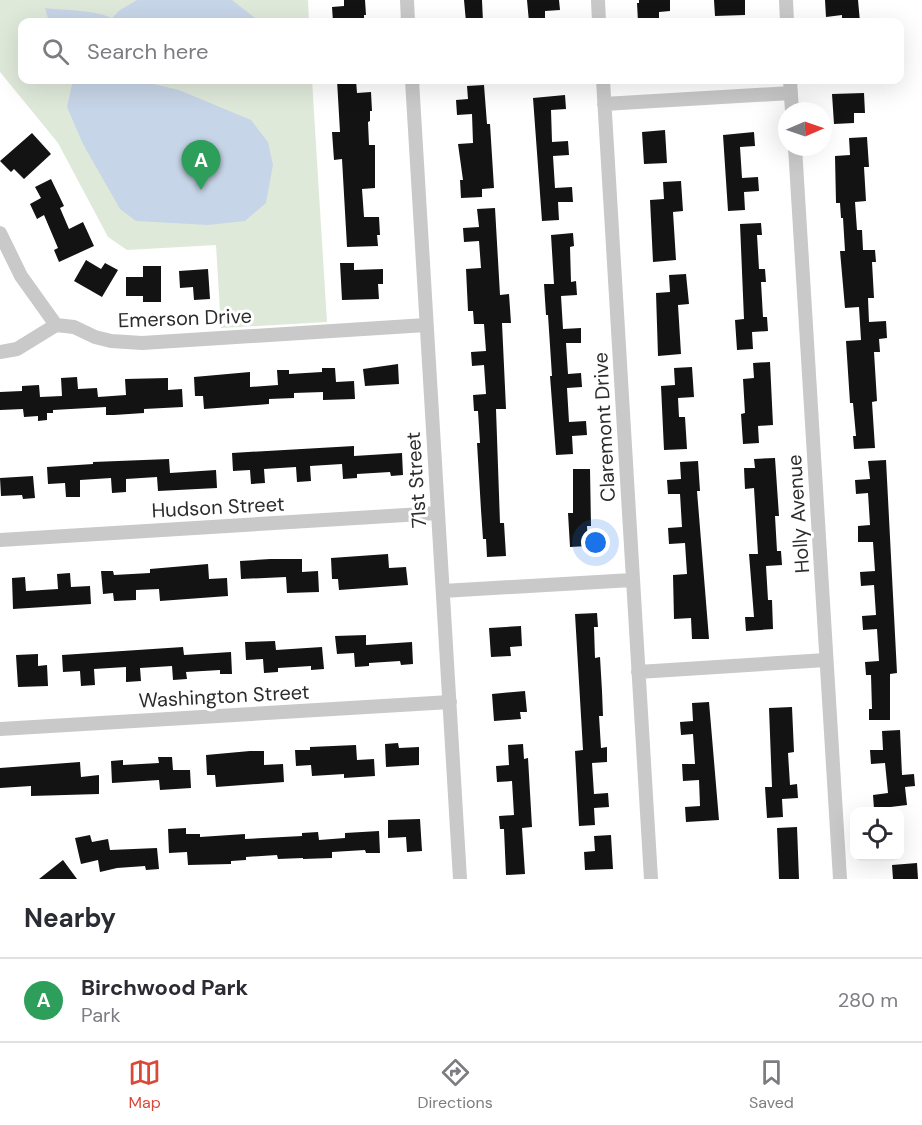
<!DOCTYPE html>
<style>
:root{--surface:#fff;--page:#f7f7f7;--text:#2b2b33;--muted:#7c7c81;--line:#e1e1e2;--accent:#da4837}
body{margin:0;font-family:"DM Sans",sans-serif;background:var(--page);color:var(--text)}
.controls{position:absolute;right:18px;bottom:18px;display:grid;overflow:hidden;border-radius:12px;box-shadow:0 6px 24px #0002}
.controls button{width:54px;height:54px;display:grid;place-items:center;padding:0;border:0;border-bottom:2px solid var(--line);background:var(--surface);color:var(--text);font:30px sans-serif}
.compass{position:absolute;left:778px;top:102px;width:54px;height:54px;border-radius:50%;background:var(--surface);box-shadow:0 6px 24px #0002;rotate:88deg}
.you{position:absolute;left:596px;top:543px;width:21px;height:21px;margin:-15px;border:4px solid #fff;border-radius:50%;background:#1a73e8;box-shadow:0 0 0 9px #1a73e833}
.badge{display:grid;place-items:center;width:39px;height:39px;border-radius:50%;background:var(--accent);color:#fff;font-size:20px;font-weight:700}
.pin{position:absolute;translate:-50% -50px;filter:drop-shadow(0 2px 3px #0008)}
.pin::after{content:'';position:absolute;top:32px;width:21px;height:18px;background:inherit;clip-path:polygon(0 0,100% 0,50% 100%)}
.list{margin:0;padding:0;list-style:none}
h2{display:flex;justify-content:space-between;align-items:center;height:78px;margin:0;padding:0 24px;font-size:26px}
h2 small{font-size:20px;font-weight:400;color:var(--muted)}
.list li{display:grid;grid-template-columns:39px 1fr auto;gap:18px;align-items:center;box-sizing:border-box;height:84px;padding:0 24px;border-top:2px solid var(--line)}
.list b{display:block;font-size:22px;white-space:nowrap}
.list p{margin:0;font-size:20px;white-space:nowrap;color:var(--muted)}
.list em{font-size:20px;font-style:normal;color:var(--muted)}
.icon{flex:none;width:33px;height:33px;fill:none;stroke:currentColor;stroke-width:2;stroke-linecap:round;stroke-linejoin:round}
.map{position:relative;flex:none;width:922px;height:879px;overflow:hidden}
.search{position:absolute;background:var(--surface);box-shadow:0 6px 24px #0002;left:18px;right:18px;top:18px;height:66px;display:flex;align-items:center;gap:15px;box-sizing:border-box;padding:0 21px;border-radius:12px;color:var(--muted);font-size:22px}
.sheet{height:162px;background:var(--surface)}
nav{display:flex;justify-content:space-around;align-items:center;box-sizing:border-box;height:84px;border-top:2px solid var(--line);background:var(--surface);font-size:16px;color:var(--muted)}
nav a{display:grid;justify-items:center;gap:3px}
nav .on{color:var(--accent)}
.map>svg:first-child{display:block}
.green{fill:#dfe9da}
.water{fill:#c7d5e8}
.building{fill:#131313}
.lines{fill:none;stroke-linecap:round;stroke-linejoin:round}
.street{stroke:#c9c9c9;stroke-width:14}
.labels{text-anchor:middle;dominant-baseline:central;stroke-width:6;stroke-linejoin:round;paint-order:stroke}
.street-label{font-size:20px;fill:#2c2c2c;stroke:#fff}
</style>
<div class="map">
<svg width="922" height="879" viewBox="0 0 922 879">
<rect width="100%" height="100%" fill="#fff"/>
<!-- green -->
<path class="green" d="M0,0H308L309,22H22V80H312L327,322L221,328L216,245L127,250L108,237L58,143L0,72Z"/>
<!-- water -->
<path class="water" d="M137,0H232L260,22H49L45,8C68,11 90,9 112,18L120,10Z
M73,80H136L179,90L251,120L268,142L273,165L266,203L245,221L208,225L136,221L120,209L83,144L67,107Z"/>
<!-- building -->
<path class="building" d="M344,0H365L366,15H364V22H333L332,7L344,6Z
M464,0H482L483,22H466Z
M527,0H559L560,10L545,11V22H529Z
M639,0H670V11L659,12V20L638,22L637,3H639Z
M714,0H745V15L715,16Z
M825,0H858L860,22H842V15L826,17Z
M337,80H356L357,93L371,92L372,111H370V121L368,122L369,145H375V188L362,189L364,217H379L380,235H377L378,246L347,247L342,159L334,160L332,132H340Z
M484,85L487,124H490L494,188L482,189V197L461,198L460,180H463L458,144L473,143L472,114L457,115L456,100L468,99L467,86Z
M864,93L865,113H854V123L834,124L832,94Z
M565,95L566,109L551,110L552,142L568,141L569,155L553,156L555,188L572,187L573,202H558L559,220L542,221L533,98Z
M665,130L667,163L644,164L642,132Z
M754,132L755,146L740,147L742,178L758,177L759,191L744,192L745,210L728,211L723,135Z
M32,133L51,154L24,179L14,169L11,172L0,161Z
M867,137L869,167H864L866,201L855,202L857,230H862L863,250H875L876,262H872L874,298H868L869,322L886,321L887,338L879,339L880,352H874L877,401L872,402L875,448L854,449L853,436H856L853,403H850L846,341L861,340L859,307L845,308L840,251H845L843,218H841L840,203H836L835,156L850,155L849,138Z
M51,179L64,206L60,208L69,229L83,222L94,246L59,262L54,250L58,248L44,215L37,219L30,204L41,198L35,187Z
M681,181L683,211L673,212L676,260L653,262L650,200L664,199L663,182Z
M495,208L500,295L509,294L511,323H502L506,409H496L500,523H504L506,556L487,557L486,539H483L481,510L477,443H480L478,411H474L473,395L486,394L484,365L472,366L471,352L486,351L484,324H474L473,311H468L466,269L481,268L479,241L464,242L463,228L479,227L477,209Z
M761,223L762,235H757L759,269H765L766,282H761L763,317H767L768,331L752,332L753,349L737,350L735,320L744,319L740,224Z
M573,233L574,246L570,247L571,282L576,281L577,295L561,296L563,329L581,328V343H566L568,374L581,373L582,387L567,388L569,422L586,421L587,435L572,436L573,454L556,455L550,376H552L548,315H546L544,284H554L551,235Z
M86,260L101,269L105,263L118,270L102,297L74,281Z
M340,263H354V270L383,269V284H378L379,299L342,300Z
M143,266H161V302H143V296H126V277H143Z
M208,269L210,299L194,300L193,287L180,288L179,271Z
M686,274L689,304L678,305L681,354L658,356L656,293L670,292L669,275Z
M770,362L773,425L758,426L759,443L743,444L741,414L745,413L743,379L754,378L753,363Z
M398,364L399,384L365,386L363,369Z
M692,367L694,397L678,398L679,417H685L687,449L664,450L661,386L675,385L674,368Z
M322,368H335L336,382L354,381L355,399L323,400V392L294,393V398L269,399V404L204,409L203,396H195L194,377L250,372V387L278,385L277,370H289V374L322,372Z
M77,377L78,389L97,388L98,397L126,395L125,379L168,378V390L182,389L183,407L144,409V413L114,415H106V407L53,410V413H47V420L38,421V416L24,417L23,409L0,410V392L22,391V386L39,385L40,397L62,396L61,378Z
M354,446V456L402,453L403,475L391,476L390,472L357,474V478L343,479L342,464L310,466L311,481L297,482L296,467L264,469L265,483L251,484L250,470L233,471L232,453Z
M775,458L779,516H775L777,551H781L782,565L766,566L768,600H772L773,629L746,631L745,617H754L749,554H758L754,488L745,489L744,468H755L754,459Z
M169,459L170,473L216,470L217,488L158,491L157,477L126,479V492L112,493L111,478L80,480V497H66L65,483L48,484L47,467L93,464V462Z
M886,460L897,673L890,674V720H869V709H872L871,675H866L865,662L879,661L877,629L863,630L862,616L876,615L874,585L861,586L860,572L875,571L873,542H858V526L870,525L868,493L856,494L855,480L870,479L868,461Z
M698,461L700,491H697L709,639H692L691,618L674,619L673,575L687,574L685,543L669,544L668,528L682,527L680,494H668L667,480L681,479L680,462Z
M573,469H590L591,526H587L588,546L570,547L568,513H573Z
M33,476L35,498L23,499L22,495L1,496L0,478Z
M388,554L389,568L406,567L408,585L339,590L338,579H332L331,558Z
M270,559H302V572L318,571L319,592L287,593L286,577L241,579L240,561Z
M208,564L209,579L227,578L228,596L160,601L159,589L136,590V600L114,601L113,593L103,594L101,571H113L114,575L150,573V569Z
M70,573L71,587L90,586L91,604L13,609L12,578L25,577L26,591L58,589L57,574Z
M597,613L598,627H594L595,658L600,657L602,691L603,716H599L601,748L607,747V762L592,763L594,794L608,793L609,807L594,808L595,825L579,826L575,751L583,750L575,614Z
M521,626L522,646L510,647L511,656L491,657L489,628Z
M366,635V645L412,642L413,664L401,665L400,661L369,663V666L355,667L354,653L337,654L335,636Z
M275,641L276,650L322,647L324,669L311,670V666L278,668V672L264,673L263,659L246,660L245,642Z
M183,647L184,655L231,652L232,674H220V670L186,672L187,679L173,680L172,666L140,668L141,681L126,682V667L94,669L95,685L81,686L80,671L63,672L62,655Z
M38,654V666L47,665L48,686L18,687L16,655Z
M525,691L527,712H520L521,719L494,721L492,694Z
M709,702L719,820L686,822L685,807L700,806L699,780L683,781L682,764H695L693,734L681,735L680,722L693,721L692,703Z
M792,707L794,752L788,753L790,785L797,784L798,798L782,799L783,817L767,818L765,787H772L769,708Z
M900,730L902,775L914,774L915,786L905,787L907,805L874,809L873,795L888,793L885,763L871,764L870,750H883L882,731Z
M398,743L399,748L419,747V765L386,767L385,744Z
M523,744L524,759L528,758L532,827L522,828L525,874L506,875L504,829H500L499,816L514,815L512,781L497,782L496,766L509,765L508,745Z
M356,745L357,760L374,759L375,776L344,778V774L312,776L311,765L296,766L295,750H310V747Z
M250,751H264V765L283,764L284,782L216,787L215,775H207L206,755Z
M158,757H172L173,770H190L191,788L160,790L159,780L112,783L111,761L123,760V765L159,763Z
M80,762L81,777L99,775V794L31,796V786L0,788V768Z
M420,819L422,851L407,852L406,837L388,838V820Z
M797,827L799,879H779L777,828Z
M186,828V834H200V837L245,834V839L302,836V833L318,832L319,840L345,838V833L379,831L380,853H366L365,850L332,852V858L303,859V858L278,859L277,855L246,857V860L231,861V864L188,865L187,852L169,853L168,829Z
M90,835L92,842L108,839L110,850L157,848L159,869L146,870L145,866L117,868L100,872L98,860L81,864L75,838Z
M611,835L613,869L585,870L584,852L595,851L594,836Z
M63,860L77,879H39Z
M917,863L918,879H893L892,865Z"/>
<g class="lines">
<!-- street -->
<path class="street" d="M407,0L408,22
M598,0L599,22
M786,0L787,22
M412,80L460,879
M603,80L651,879
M790,80L792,111
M604,104L791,93
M795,147L840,879
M0,233L21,276L56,325L74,327L95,337L111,341L142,343L426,325
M0,352L17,349L56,325
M0,540L438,513
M443,591L632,580
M638,672L826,660
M0,729L450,702"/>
</g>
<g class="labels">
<!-- street labels -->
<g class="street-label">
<text transform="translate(185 318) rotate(-2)">Emerson Drive</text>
<text transform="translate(604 427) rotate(-93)">Claremont Drive</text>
<text transform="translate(416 480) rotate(-94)">71st Street</text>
<text transform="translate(218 507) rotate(-3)">Hudson Street</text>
<text transform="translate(798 514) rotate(-94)">Holly Avenue</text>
<text transform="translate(224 696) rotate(-3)">Washington Street</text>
</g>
</g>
</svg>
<div class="controls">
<button><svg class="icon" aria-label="locate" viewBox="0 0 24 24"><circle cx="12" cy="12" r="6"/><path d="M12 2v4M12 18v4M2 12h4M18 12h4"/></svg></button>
</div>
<svg class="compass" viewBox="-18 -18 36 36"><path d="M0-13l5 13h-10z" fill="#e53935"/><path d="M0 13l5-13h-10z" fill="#7c7c81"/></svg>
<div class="you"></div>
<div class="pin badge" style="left:201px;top:190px;background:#2e9e5b">A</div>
<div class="search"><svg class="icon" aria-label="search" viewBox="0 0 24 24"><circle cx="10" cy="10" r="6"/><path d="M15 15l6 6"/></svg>Search here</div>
</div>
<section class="sheet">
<h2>Nearby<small></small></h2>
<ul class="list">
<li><span class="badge" style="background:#2e9e5b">A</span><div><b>Birchwood Park</b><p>Park</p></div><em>280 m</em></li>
</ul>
</section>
<nav>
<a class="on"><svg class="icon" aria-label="map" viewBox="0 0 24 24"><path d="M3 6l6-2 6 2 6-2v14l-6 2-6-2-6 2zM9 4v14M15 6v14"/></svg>Map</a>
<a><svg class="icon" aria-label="directions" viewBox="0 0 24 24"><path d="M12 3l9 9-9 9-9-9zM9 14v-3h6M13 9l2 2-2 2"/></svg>Directions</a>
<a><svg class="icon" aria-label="saved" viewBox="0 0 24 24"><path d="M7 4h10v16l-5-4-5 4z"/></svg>Saved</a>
</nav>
